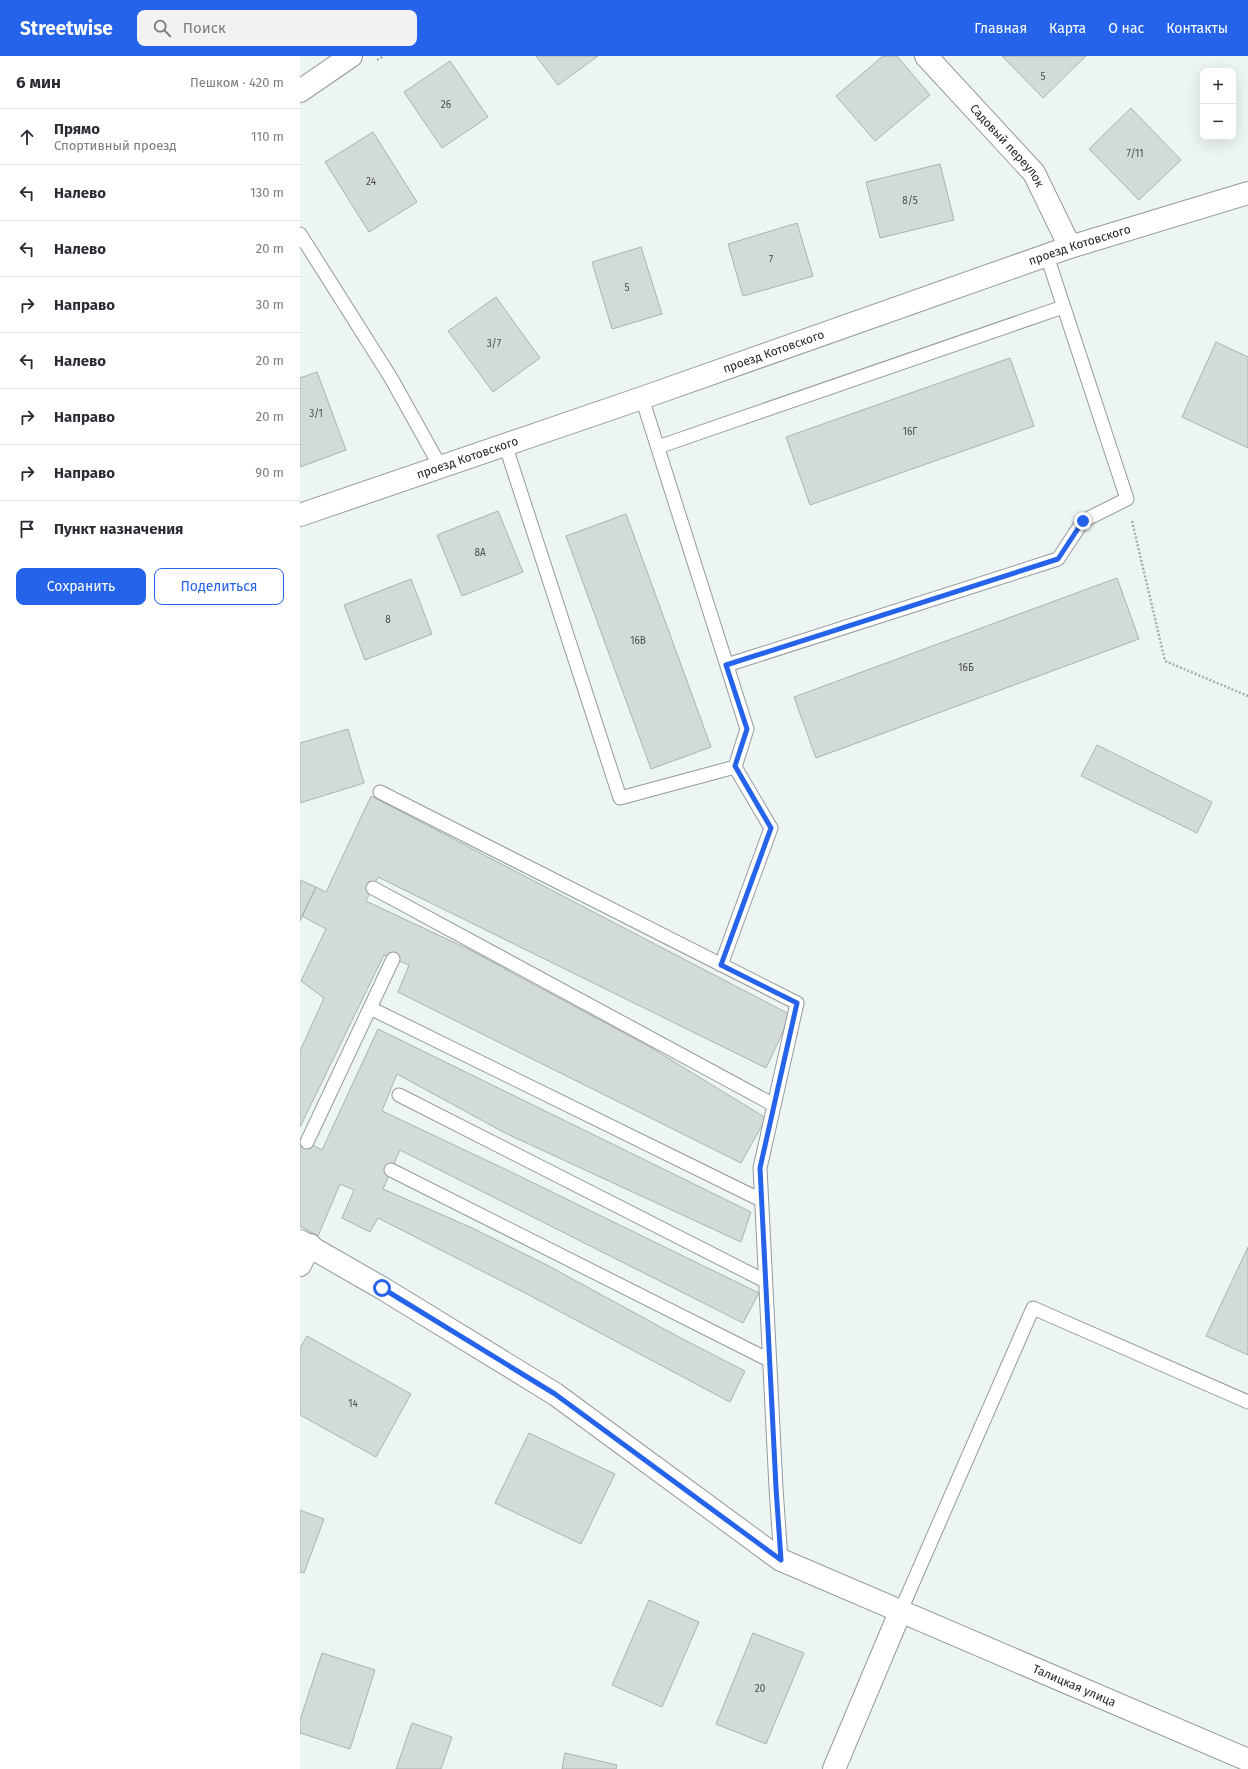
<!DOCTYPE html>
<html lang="ru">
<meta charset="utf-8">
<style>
:root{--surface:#fff;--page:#f2f2f3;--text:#2b2b33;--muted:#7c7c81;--line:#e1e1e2;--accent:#2563eb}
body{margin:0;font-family:"Fira Sans",sans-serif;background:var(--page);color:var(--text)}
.controls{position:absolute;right:12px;top:12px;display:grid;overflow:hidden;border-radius:8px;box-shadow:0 4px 16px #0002}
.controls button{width:36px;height:36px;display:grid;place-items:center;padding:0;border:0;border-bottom:1px solid var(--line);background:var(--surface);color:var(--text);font:20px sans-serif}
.stop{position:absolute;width:12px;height:12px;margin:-9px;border:3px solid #2563eb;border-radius:50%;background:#fff}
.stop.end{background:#2563eb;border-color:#fff;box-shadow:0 1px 4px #0008}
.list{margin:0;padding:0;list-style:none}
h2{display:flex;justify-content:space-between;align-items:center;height:52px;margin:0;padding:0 16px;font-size:17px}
h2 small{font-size:13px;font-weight:400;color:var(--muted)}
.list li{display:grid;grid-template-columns:26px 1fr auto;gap:12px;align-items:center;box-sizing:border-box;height:56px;padding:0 16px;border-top:1px solid var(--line)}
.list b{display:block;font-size:15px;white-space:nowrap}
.list p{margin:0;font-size:13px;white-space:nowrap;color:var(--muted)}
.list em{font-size:13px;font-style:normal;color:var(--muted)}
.actions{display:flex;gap:8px;padding:12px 16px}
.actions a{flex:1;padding:9px 0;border:1px solid var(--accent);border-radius:8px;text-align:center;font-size:14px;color:var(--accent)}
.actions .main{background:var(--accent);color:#fff}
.icon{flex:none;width:22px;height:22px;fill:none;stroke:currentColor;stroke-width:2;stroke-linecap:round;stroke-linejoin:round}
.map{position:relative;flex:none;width:948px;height:1713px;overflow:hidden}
header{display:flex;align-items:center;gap:24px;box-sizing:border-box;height:56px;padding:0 20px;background:var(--accent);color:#fff}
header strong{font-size:19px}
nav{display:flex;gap:22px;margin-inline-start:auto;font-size:14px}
.search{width:280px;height:36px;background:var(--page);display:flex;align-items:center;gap:10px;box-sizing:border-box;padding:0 14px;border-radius:8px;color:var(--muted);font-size:15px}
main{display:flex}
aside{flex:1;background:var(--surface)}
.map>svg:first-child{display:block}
.building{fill:#d3dada;stroke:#aab1b1}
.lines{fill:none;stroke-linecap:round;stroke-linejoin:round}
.service-casing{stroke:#949a9a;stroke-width:15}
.minor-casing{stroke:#949a9a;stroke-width:24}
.path{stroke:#a6adac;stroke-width:2.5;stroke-dasharray:2 2;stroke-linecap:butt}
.service{stroke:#fff;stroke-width:13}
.minor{stroke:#fff;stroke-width:22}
.route{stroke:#2563eb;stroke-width:5}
.labels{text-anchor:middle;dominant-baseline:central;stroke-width:3;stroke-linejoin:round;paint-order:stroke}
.number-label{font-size:10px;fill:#4c5050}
.street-label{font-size:12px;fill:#1f2222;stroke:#fff}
</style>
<header>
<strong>Streetwise</strong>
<div class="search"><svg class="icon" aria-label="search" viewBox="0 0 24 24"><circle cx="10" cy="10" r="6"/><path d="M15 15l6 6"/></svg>Поиск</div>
<nav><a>Главная</a><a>Карта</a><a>О нас</a><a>Контакты</a></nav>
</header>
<main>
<aside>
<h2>6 мин<small>Пешком · 420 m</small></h2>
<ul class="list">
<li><svg class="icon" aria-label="ahead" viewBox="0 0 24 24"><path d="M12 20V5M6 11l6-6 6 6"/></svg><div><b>Прямо</b><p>Спортивный проезд</p></div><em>110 m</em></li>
<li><svg class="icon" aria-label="left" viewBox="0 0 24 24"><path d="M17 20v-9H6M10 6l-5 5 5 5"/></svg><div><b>Налево</b></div><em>130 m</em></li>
<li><svg class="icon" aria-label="left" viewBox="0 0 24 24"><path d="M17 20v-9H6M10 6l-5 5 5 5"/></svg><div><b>Налево</b></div><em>20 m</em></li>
<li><svg class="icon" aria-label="right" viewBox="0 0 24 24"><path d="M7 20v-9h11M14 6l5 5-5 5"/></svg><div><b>Направо</b></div><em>30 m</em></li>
<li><svg class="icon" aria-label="left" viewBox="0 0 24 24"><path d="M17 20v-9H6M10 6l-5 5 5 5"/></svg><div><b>Налево</b></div><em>20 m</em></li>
<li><svg class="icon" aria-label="right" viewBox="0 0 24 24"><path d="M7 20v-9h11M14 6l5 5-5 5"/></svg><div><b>Направо</b></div><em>20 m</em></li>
<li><svg class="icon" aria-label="right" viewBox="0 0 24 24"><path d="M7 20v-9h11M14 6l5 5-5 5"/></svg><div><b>Направо</b></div><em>90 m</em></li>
<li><svg class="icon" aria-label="arrive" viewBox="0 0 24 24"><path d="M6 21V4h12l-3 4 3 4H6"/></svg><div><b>Пункт назначения</b></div></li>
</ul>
<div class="actions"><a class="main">Сохранить</a><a>Поделиться</a></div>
</aside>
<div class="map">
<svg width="948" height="1713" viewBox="0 0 948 1713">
<rect width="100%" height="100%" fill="#edf5f4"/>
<!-- building -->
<path class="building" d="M236,0H298L258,29Z
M583,0H597L630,39L575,85L536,40Z
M702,0H786L743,42Z
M150,5L188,61L142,92L104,36Z
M831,52L881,104L839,144L789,93Z
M73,76L117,146L69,176L25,106Z
M640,108L654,164L580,182L566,126Z
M497,167L513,220L443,240L428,188Z
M341,191L362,258L312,273L292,206Z
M196,241L240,302L193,336L148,275Z
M916,286L948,301V392L882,361Z
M710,302L734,370L510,449L486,381Z
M17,316L46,394L0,411V322Z
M198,455L223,516L162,540L137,479Z
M326,458L411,691L351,713L266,480Z
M817,522L839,583L516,702L494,641Z
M111,523L132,578L65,604L44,549Z
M48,673L64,727L0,747V687Z
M797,689L912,746L897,777L781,720Z
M71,740L491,959L466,1012L78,821L66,845L168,893L350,991L466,1062L441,1107L98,936L109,909L84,899L0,1071V995L24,942L1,925L26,873L2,860L16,831L26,836Z
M0,824L16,831L0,865Z
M78,973L451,1156L441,1186L205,1077L97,1018L82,1055L207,1114L459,1237L443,1267L100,1094L83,1133L170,1171L245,1208L377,1280L445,1315L430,1346L227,1238L78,1162L70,1176L42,1162L54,1134L40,1128L18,1180L0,1170V1082L22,1094Z
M948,1191V1299L906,1280Z
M7,1280L111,1338L76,1401L0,1359V1292Z
M229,1377L315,1418L281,1488L195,1447Z
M0,1454L24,1463L4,1517L0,1516Z
M349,1544L399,1566L362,1651L312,1629Z
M453,1577L504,1597L466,1688L416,1668Z
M22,1597L75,1614L50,1693L0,1677V1664Z
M112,1667L152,1681L141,1713H96Z
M265,1697L317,1709L316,1713H262Z"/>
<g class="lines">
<defs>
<path id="service" d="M0,178L91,322L140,410
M342,342L447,673L435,711
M205,388L320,742L435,711L471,772L421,909
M358,391L763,251
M427,609L758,503L783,465L827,443L747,200
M80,736L497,947L460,1112L476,1432L481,1504
M73,832L474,1049
M70,952L461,1144
M99,1039L465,1225
M7,1086L93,903
M91,1114L469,1304
M601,1554L733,1252L948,1346"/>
<g id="minor">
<path id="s1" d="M626,0L734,117L770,191"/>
<path d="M0,35L51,0"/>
<path id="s2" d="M0,459L342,342L770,191L948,137"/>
<path id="s3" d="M0,1185L82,1232L255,1338L481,1504L948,1704"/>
<path d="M0,1209L10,1189"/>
<path d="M534,1713L601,1554"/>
</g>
</defs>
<!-- service casing -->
<use href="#service" class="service-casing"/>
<!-- minor casing -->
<use href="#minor" class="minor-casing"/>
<!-- path -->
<path class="path" d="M77,4L84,0
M832,465L865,605L948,640"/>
<!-- service -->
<use href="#service" class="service"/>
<!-- minor -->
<use href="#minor" class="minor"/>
</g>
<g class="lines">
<!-- route -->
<path class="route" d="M82,1232L255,1338L481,1504L476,1432L460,1112L497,947L421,909L471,772L435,710L447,673L426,609L758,503L783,465"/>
</g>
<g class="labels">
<!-- number labels -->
<g class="number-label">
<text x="743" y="21">5</text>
<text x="146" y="49">26</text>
<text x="835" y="98">7/11</text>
<text x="71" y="126">24</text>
<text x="610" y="145">8/5</text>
<text x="471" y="204">7</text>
<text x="327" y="232">5</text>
<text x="194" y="288">3/7</text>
<text x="16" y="358">3/1</text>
<text x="610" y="376">16Г</text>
<text x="180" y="497">8А</text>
<text x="88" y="564">8</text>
<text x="338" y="585">16В</text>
<text x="666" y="612">16Б</text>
<text x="53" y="1348">14</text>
<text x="460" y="1633">20</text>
</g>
<!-- street labels -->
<g class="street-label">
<text stroke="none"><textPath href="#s1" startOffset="121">Садовый переулок</textPath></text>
<text stroke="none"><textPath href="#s2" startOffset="825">проезд Котовского</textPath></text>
<text stroke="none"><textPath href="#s2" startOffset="501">проезд Котовского</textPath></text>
<text stroke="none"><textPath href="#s2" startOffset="177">проезд Котовского</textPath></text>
<text stroke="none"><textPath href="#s3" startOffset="897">Талицкая улица</textPath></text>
</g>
</g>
</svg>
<div class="controls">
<button>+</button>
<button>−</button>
</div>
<div class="stop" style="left:82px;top:1232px"></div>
<div class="stop end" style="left:783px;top:465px"></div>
</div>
</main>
